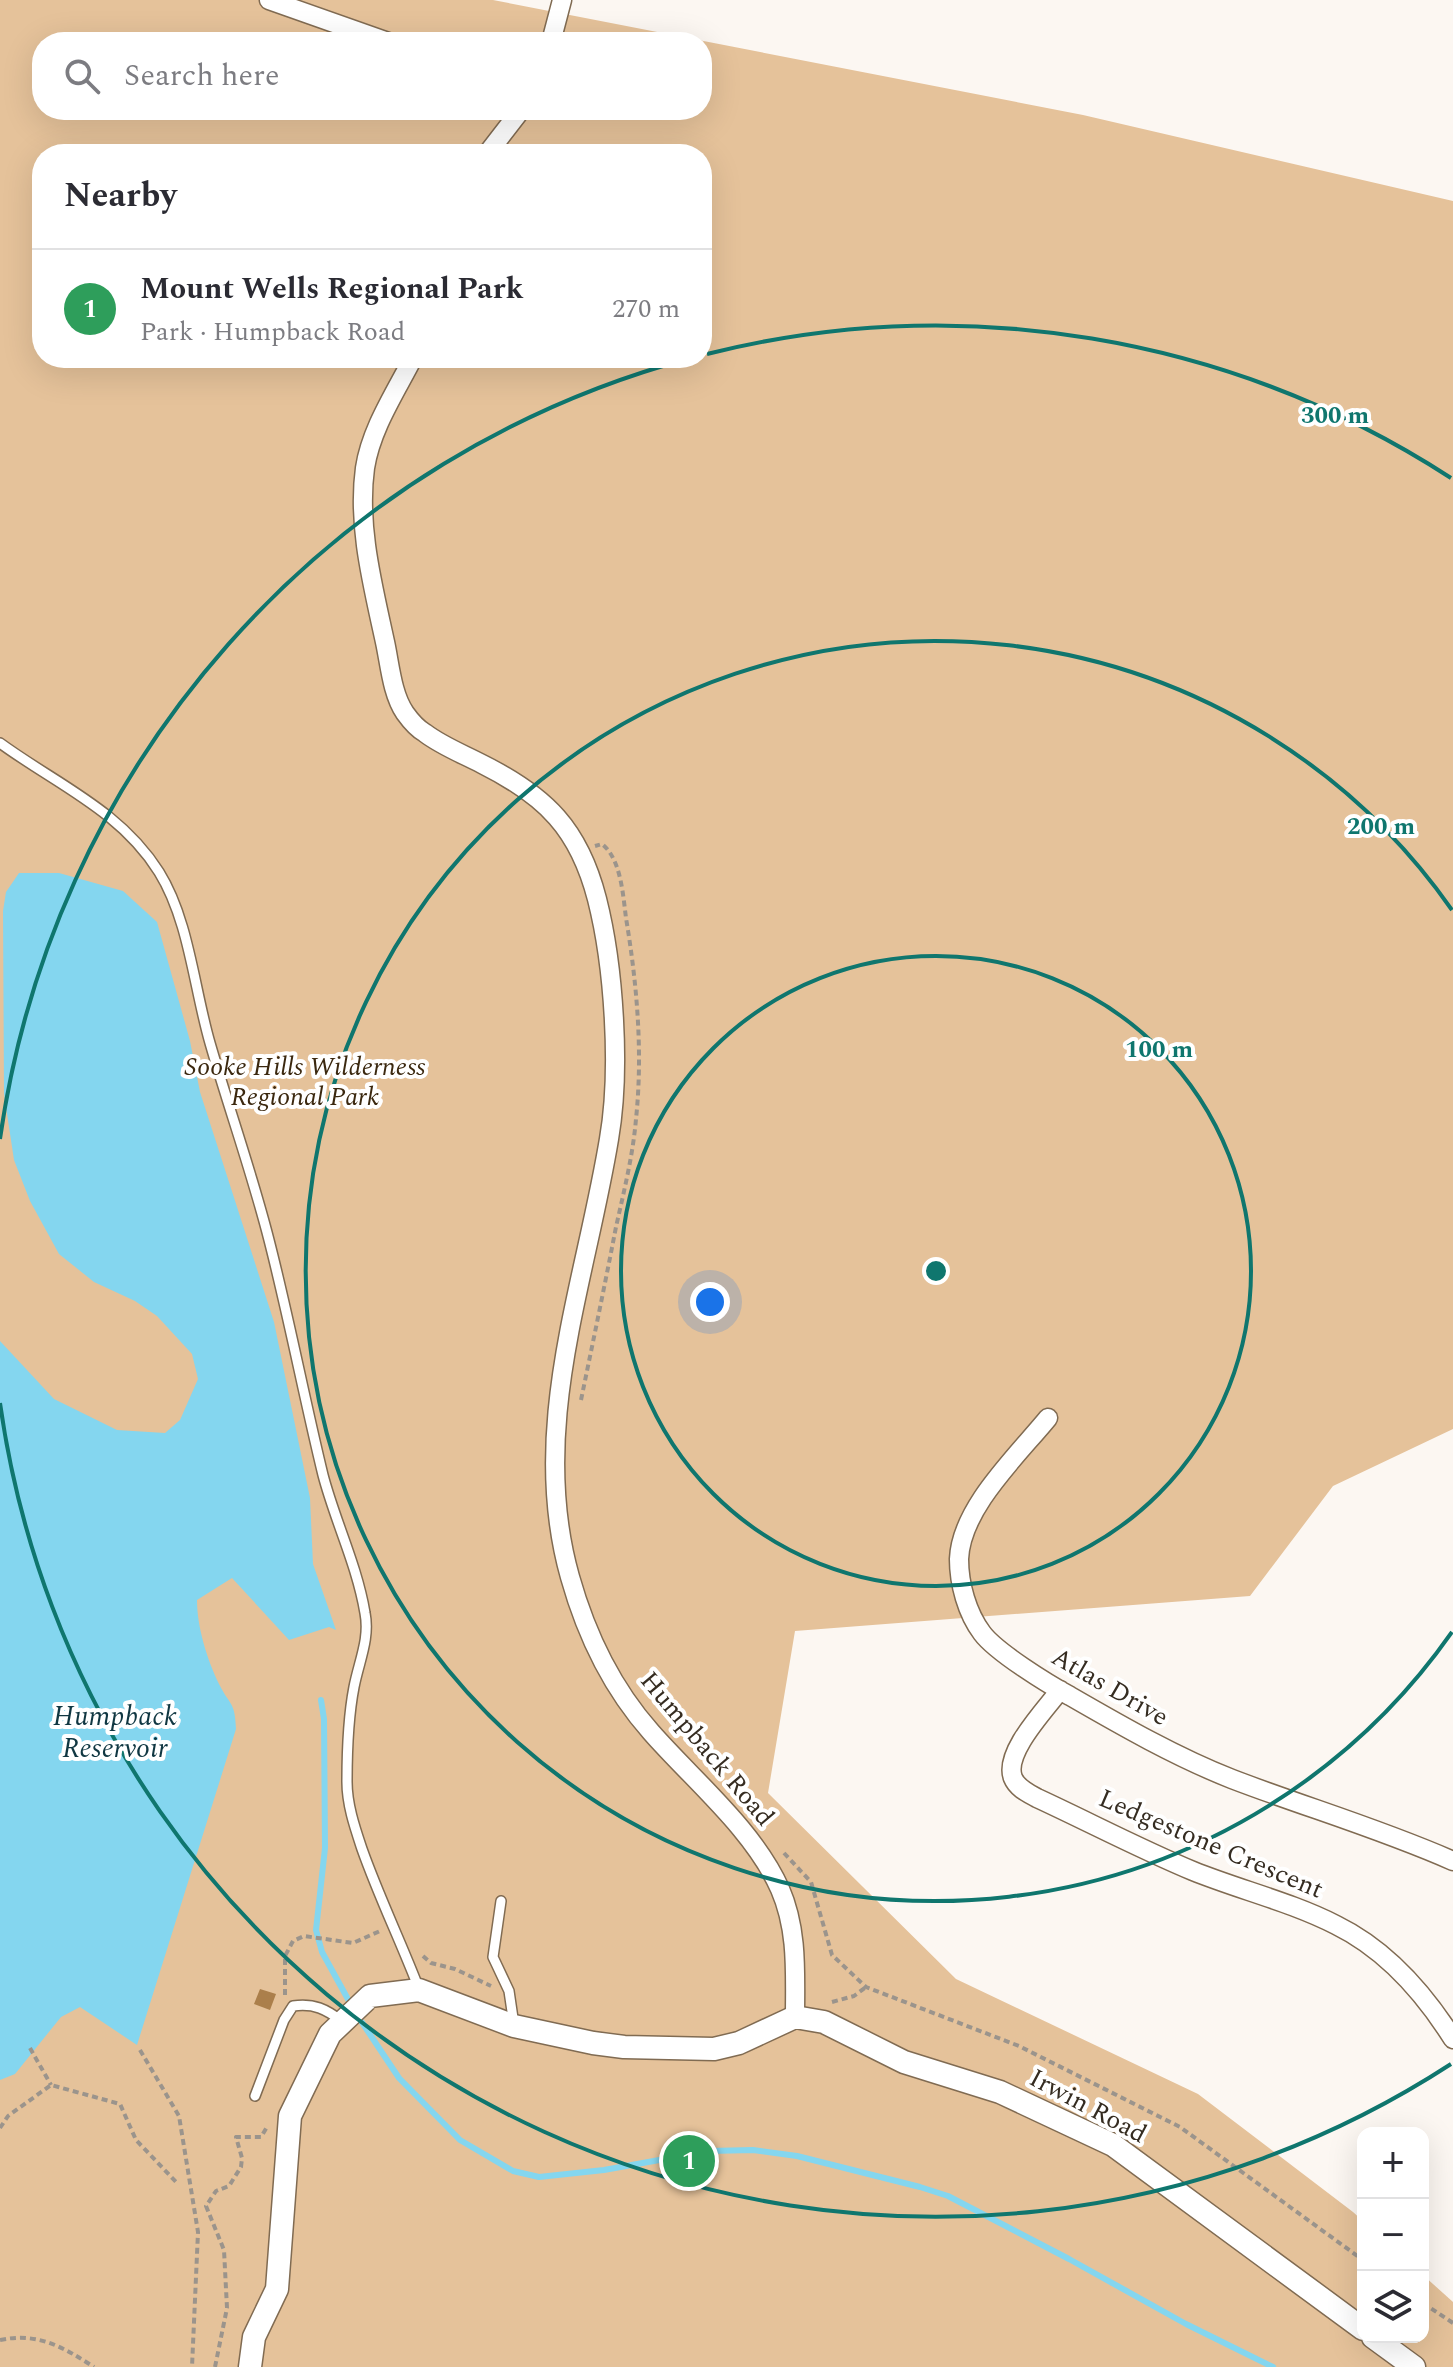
<!DOCTYPE html>
<meta charset="utf-8">
<style>
:root{--surface:#fff;--page:#f7f7f7;--text:#2b2b33;--muted:#7c7c81;--line:#e1e1e2;--accent:#448497}
body{margin:0;font-family:Spectral,serif;background:var(--page);color:var(--text)}
.controls{position:absolute;right:24px;bottom:24px;display:grid;overflow:hidden;border-radius:16px;box-shadow:0 8px 32px #0002}
.controls button{width:72px;height:72px;display:grid;place-items:center;padding:0;border:0;border-bottom:2px solid var(--line);background:var(--surface);color:var(--text);font:40px sans-serif}
.you{position:absolute;left:710px;top:1302px;width:28px;height:28px;margin:-20px;border:6px solid #fff;border-radius:50%;background:#1a73e8;box-shadow:0 0 0 12px #1a73e833}
.badge{display:grid;place-items:center;width:52px;height:52px;border-radius:50%;background:var(--accent);color:#fff;font-size:26px;font-weight:700}
.pin{position:absolute;translate:-50% -50%;border:4px solid #fff;box-shadow:0 2px 8px #0006}
.list{margin:0;padding:0;list-style:none}
h2{display:flex;justify-content:space-between;align-items:center;height:104px;margin:0;padding:0 32px;font-size:34px}
h2 small{font-size:26px;font-weight:400;color:var(--muted)}
.list li{display:grid;grid-template-columns:52px 1fr auto;gap:24px;align-items:center;box-sizing:border-box;height:120px;padding:0 32px;border-top:2px solid var(--line)}
.list b{display:block;font-size:30px;white-space:nowrap}
.list p{margin:0;font-size:26px;white-space:nowrap;color:var(--muted)}
.list em{font-size:26px;font-style:normal;color:var(--muted)}
.icon{flex:none;width:44px;height:44px;fill:none;stroke:currentColor;stroke-width:2;stroke-linecap:round;stroke-linejoin:round}
.map{position:relative;flex:none;width:1453px;height:2367px;overflow:hidden}
.search{position:absolute;background:var(--surface);box-shadow:0 8px 32px #0002;left:32px;top:32px;width:680px;height:88px;display:flex;align-items:center;gap:20px;box-sizing:border-box;padding:0 28px;border-radius:32px;color:var(--muted);font-size:30px}
.panel{position:absolute;background:var(--surface);box-shadow:0 8px 32px #0002;left:32px;top:144px;width:680px;height:224px;border-radius:32px}
.map>svg:first-child{display:block}
.green{fill:#e5c29a;fill-rule:evenodd}
.water{fill:#84d6ef}
.lines{fill:none;stroke-linecap:round;stroke-linejoin:round}
.stream{stroke:#84d6ef;stroke-width:6}
.building{fill:#ab7f4b}
.service-casing{stroke:#806b52;stroke-width:12}
.minor-casing{stroke:#806b52;stroke-width:21}
.tertiary-casing{stroke:#806b52;stroke-width:25}
.path{stroke:#9b948c;stroke-width:4;stroke-dasharray:6 4;stroke-linecap:butt}
.service{stroke:#fff;stroke-width:9}
.minor{stroke:#fff;stroke-width:18}
.tertiary{stroke:#fff;stroke-width:22}
.ring{fill:none;stroke:#0f766e;stroke-width:4}
.labels{text-anchor:middle;dominant-baseline:central;stroke-width:8;stroke-linejoin:round;paint-order:stroke}
.park-label{font-size:26px;font-style:italic;fill:#3b280f;stroke:#fff}
.street-label{font-size:26px;fill:#352c21;stroke:#fff}
.water-label{font-size:28px;font-style:italic;fill:#103742;stroke:#fff}
.centre{fill:#0f766e;stroke:#fff;stroke-width:4}
.ring-label{font-size:24px;text-anchor:middle;font-weight:bold;fill:#0f766e;stroke:#fff;stroke-width:8;stroke-linejoin:round;paint-order:stroke}
</style>
<div class="map">
<svg width="1453" height="2367" viewBox="0 0 1453 2367">
<rect width="100%" height="100%" fill="#fcf7f2"/>
<!-- green -->
<path class="green" d="M0,0H493L1083,115L1453,201V1429L1333,1486L1250,1596L795,1631L768,1793L956,1979L1198,2094L1353,2212L1363,2221V2337H1423V2275L1453,2302V2367H0ZM42,42H702V110H42ZM42,154H702V358H42Z"/>
<!-- water -->
<path class="water" d="M19,873H59L123,891L157,922L190,1041L200,1092L274,1322L310,1498L313,1564L336,1630L329,1627L289,1640L232,1578L197,1600C197,1627 207,1659 219,1684C230,1706 235,1701 236,1729L137,2045L80,2007L61,2017L15,2074L0,2080V1341L54,1399L117,1430L165,1433L180,1420L198,1379L192,1354L157,1316L135,1301L94,1282L59,1254L30,1201L14,1160L4,1094L3,911L6,892Z"/>
<g class="lines">
<!-- stream -->
<path class="stream" d="M321,1700L324,1719L325,1848L316,1930L322,1952L355,2012L399,2078L460,2140L513,2171L539,2177L604,2170L709,2151L753,2150L797,2156L920,2187L948,2196L1069,2259L1186,2324L1273,2367"/>
</g>
<!-- building -->
<path class="building" d="M260,1989L276,1994L270,2010L254,2004Z"/>
<g class="lines">
<defs>
<path id="service" d="M0,743C56,784 120,810 159,872C189,920 194,988 210,1043C229,1109 252,1173 269,1240C289,1318 304,1397 323,1475C335,1521 357,1565 365,1613C370,1639 359,1661 354,1687C348,1718 347,1750 347,1782C347,1805 355,1828 362,1849C379,1897 401,1942 419,1989
M501,1901L493,1957L509,1991L514,2025
M255,2096L284,2020L293,2006C314,2003 326,2009 343,2022"/>
<path id="minor" d="M269,0L388,42
M551,42L562,0
M487,154L521,110
M413,358C395,393 371,429 365,468C357,526 373,586 385,642C390,665 392,694 405,713C410,720 418,729 425,733C442,746 463,754 482,764C546,796 579,829 597,899C614,966 621,1070 609,1139C585,1285 528,1429 570,1577C586,1634 612,1688 651,1732C693,1780 754,1830 780,1889C798,1930 795,1973 795,2017
M1048,1418C1017,1456 961,1508 959,1559C959,1584 967,1613 982,1633C996,1652 1048,1684 1070,1696C1122,1726 1176,1757 1232,1779C1305,1807 1381,1829 1453,1861
M1060,1690C1046,1709 1003,1753 1013,1778C1017,1788 1028,1793 1037,1798C1089,1822 1140,1849 1193,1871C1240,1890 1291,1902 1336,1925C1387,1950 1424,1993 1453,2039"/>
<path id="tertiary" d="M1373,2337L1414,2367
M250,2367L254,2337L277,2289L290,2116L330,2034L370,1996L419,1990L514,2026L593,2043L624,2047L714,2049L739,2043L795,2017L824,2022L904,2062L1000,2092L1113,2145L1363,2329"/>
</defs>
<!-- service casing -->
<use href="#service" class="service-casing"/>
<!-- minor casing -->
<use href="#minor" class="minor-casing"/>
<!-- tertiary casing -->
<use href="#tertiary" class="tertiary-casing"/>
<!-- path -->
<path class="path" d="M581,1400C593,1342 605,1284 616,1227C624,1191 633,1155 636,1119C643,1052 637,984 626,918C623,895 621,859 602,844L595,846
M784,1853L811,1882L832,1955L866,1987L1019,2046L1180,2127L1363,2260
M423,1956L431,1963L455,1969L491,1986
M285,1995V1956L293,1941L304,1936L353,1943L380,1931
M832,2002L854,1996L866,1987
M30,2048L51,2085
M140,2050L179,2116L198,2232L192,2367
M0,2128L8,2116L51,2085L120,2104L136,2140L177,2183
M1423,2303L1453,2323
M0,2340C38,2332 63,2347 94,2367
M215,2367L227,2308L224,2250L206,2206L216,2191L229,2186L241,2167L242,2158L236,2137H261L267,2127"/>
<!-- service -->
<use href="#service" class="service"/>
<!-- minor -->
<use href="#minor" class="minor"/>
<!-- tertiary -->
<use href="#tertiary" class="tertiary"/>
</g>
<!-- distance rings -->
<g class="ring">
<circle cx="936" cy="1271" r="315"/>
<path d="M1452 1632A630 630 0 1 1 1452 910"/>
<path d="M1451 2064A945 945 0 0 1 0 1403M0 1139A945 945 0 0 1 691 358M707 354A945 945 0 0 1 1451 478"/>
</g>
<g class="labels">
<!-- park labels -->
<g class="park-label">
<text x="305" y="1067">Sooke Hills Wilderness<tspan x="305" dy="30">Regional Park</tspan></text>
</g>
<!-- street labels -->
<g class="street-label">
<text transform="translate(1110 1687) rotate(30)">Atlas Drive</text>
<text transform="translate(707 1749) rotate(50)">Humpback Road</text>
<text transform="translate(1211 1844) rotate(23)">Ledgestone Crescent</text>
<text transform="translate(1088 2106) rotate(28)">Irwin Road</text>
</g>
<!-- water labels -->
<g class="water-label">
<text x="115" y="1716">Humpback<tspan x="115" dy="32">Reservoir</tspan></text>
</g>
</g>
<circle cx="936" cy="1271" r="12" class="centre"/>
<g class="ring-label">
<text x="1335" y="423">300 m</text>
<text x="1381" y="834">200 m</text>
<text x="1159" y="1057">100 m</text>
</g>
</svg>
<div class="controls">
<button>+</button>
<button>−</button>
<button><svg class="icon" aria-label="layers" viewBox="0 0 24 24"><path d="M12 4l9 5-9 5-9-5zM3 14l9 5 9-5"/></svg></button>
</div>
<div class="you"></div>
<div class="pin badge" style="left:689px;top:2161px;background:#2e9e5b">1</div>
<div class="search"><svg class="icon" aria-label="search" viewBox="0 0 24 24"><circle cx="10" cy="10" r="6"/><path d="M15 15l6 6"/></svg>Search here</div>
<section class="panel">
<h2>Nearby<small></small></h2>
<ul class="list">
<li><span class="badge" style="background:#2e9e5b">1</span><div><b>Mount Wells Regional Park</b><p>Park · Humpback Road</p></div><em>270 m</em></li>
</ul>
</section>
</div>
